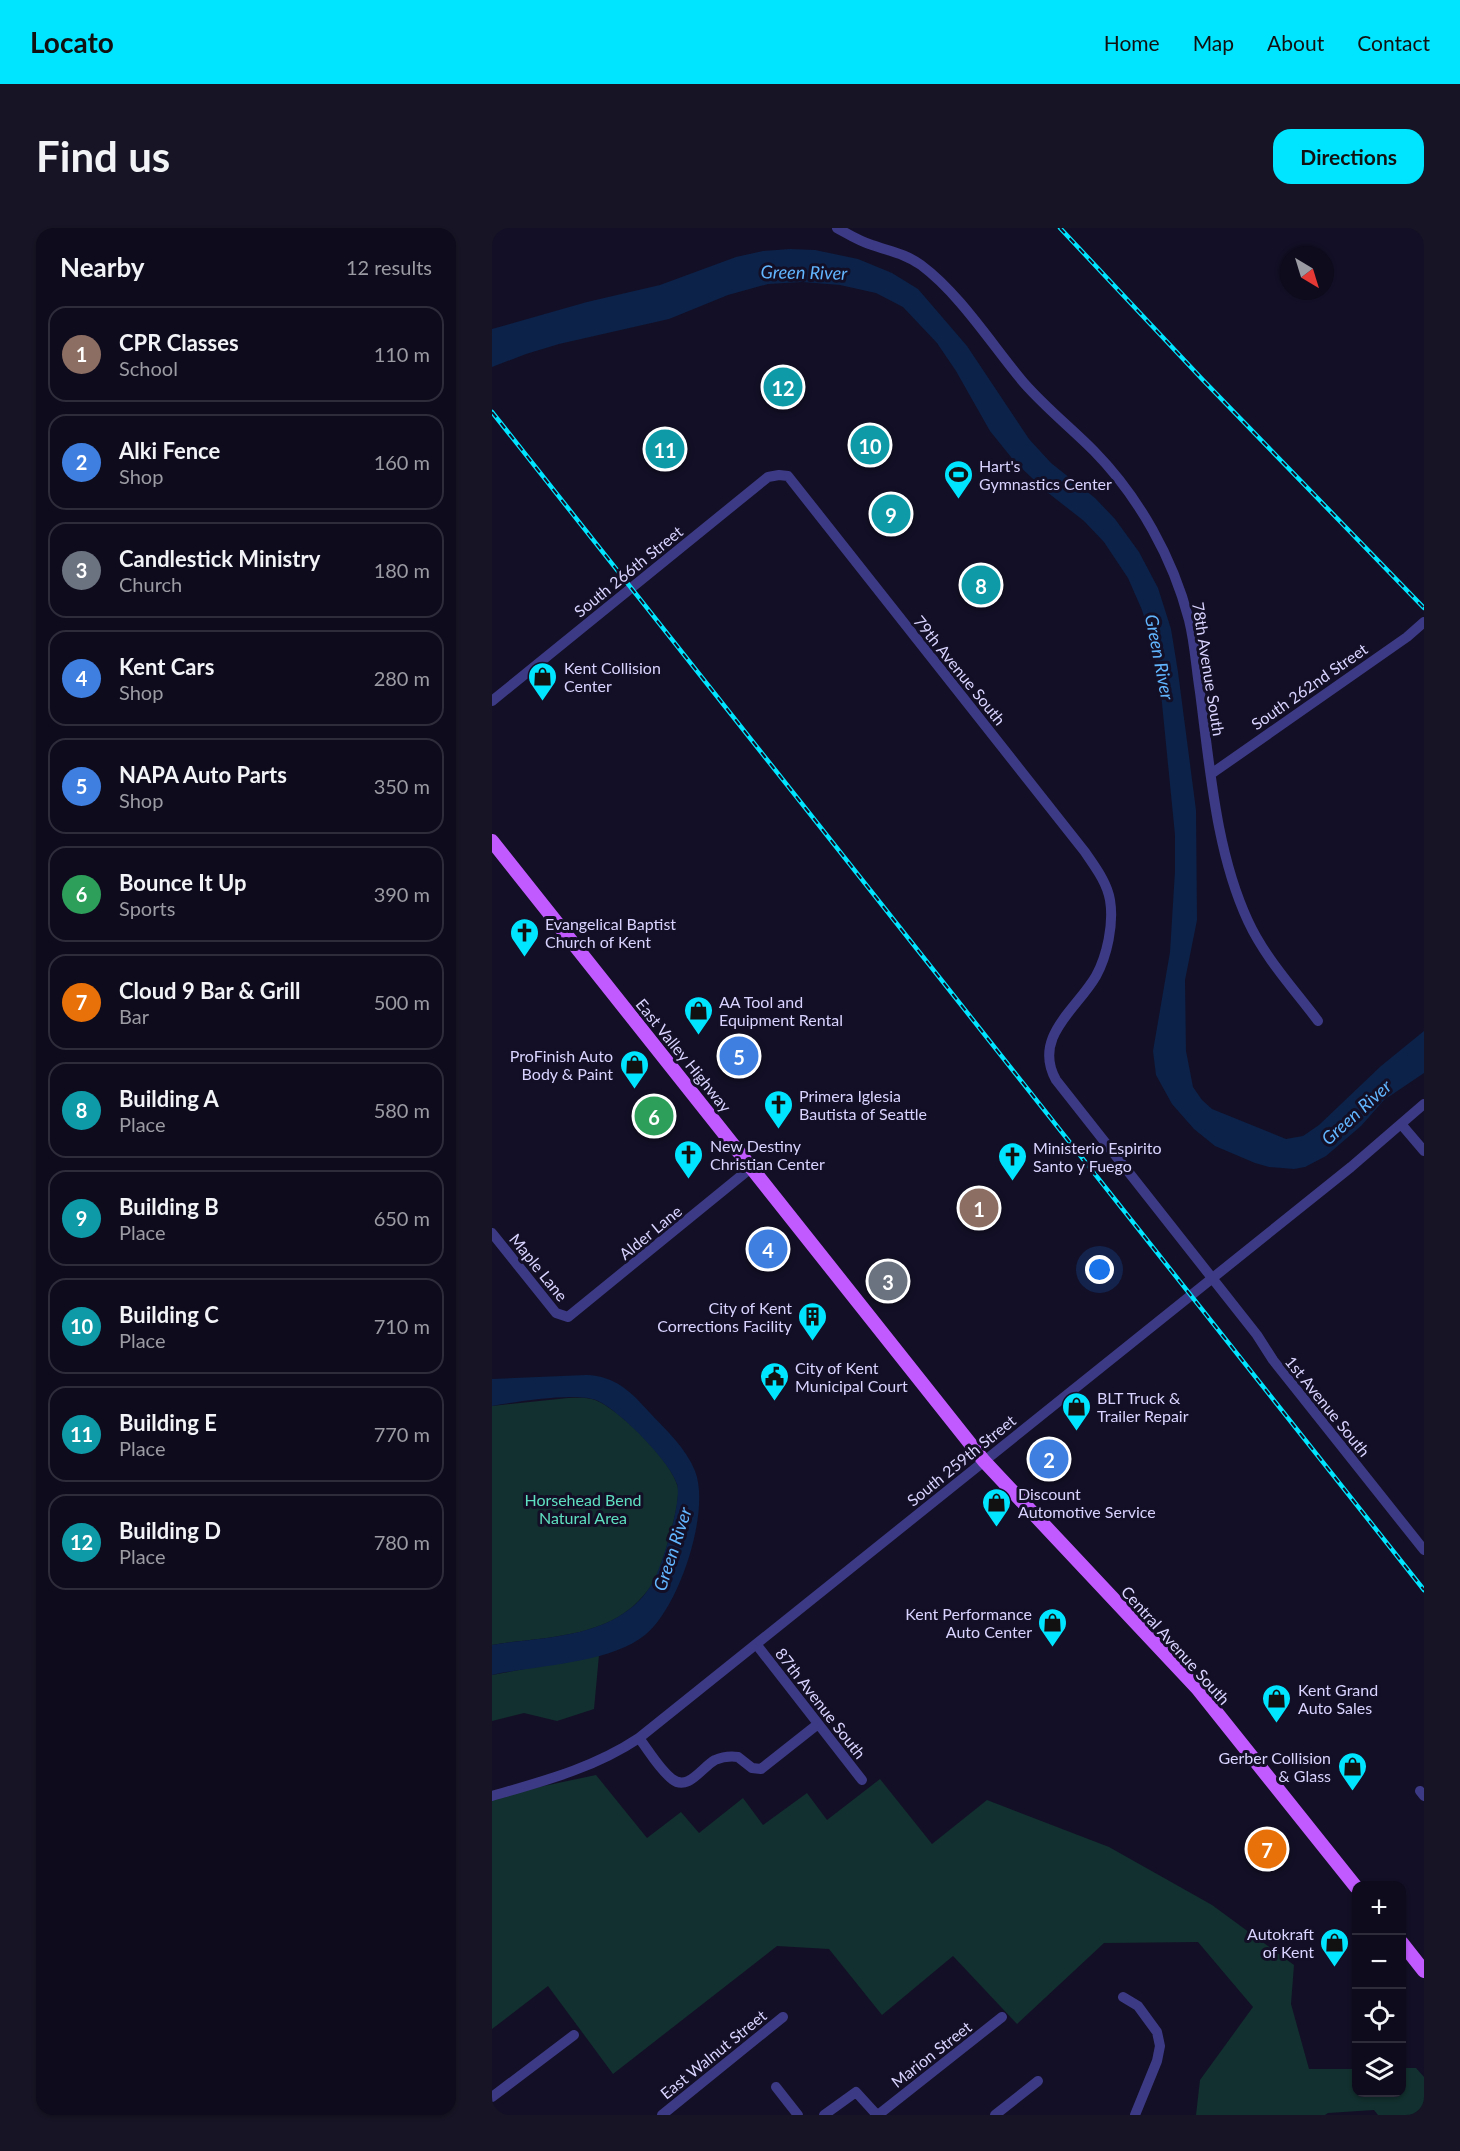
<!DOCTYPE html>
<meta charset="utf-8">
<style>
:root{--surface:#0e0b1c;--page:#171425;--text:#f1f3f6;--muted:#9b9ba3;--line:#2e2b3b;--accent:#00e5ff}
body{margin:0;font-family:Lato,sans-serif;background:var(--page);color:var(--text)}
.controls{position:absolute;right:18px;bottom:18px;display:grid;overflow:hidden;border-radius:12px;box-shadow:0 2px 4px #0004}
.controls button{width:54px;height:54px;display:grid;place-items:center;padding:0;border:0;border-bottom:2px solid var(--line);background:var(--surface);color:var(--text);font:30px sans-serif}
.compass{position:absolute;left:788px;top:18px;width:54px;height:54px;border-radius:50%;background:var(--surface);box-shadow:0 2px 4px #0004;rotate:142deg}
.you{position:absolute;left:608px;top:1042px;width:21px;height:21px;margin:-15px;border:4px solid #fff;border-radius:50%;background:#1a73e8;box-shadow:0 0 0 9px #1a73e833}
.badge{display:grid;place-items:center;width:39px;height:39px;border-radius:50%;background:var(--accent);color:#fff;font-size:20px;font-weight:700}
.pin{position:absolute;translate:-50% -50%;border:3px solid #fff;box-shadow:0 2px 6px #0006}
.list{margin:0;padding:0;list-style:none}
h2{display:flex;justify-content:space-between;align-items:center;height:78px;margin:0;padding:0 24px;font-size:26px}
h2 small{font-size:20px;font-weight:400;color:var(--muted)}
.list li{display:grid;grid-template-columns:39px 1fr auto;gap:18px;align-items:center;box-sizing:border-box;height:96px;margin:0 12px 12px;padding:0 12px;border:2px solid var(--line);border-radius:18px}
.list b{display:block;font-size:22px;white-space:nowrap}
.list p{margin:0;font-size:20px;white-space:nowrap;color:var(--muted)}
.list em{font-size:20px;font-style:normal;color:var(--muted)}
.icon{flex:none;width:33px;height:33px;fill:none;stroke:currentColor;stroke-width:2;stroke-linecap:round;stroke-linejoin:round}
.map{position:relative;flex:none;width:932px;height:1887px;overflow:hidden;border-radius:18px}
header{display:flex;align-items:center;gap:36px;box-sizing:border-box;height:84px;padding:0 30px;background:var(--accent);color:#111}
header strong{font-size:28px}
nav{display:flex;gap:33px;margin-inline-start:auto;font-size:21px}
.intro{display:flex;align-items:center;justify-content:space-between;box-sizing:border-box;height:144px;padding:0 36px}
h1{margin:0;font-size:42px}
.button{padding:15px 27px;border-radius:18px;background:var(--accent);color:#111;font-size:21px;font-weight:700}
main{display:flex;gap:36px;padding:0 36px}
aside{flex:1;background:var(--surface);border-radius:18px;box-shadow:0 2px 4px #0004}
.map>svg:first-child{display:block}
.green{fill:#12302f}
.water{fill:#0c2248}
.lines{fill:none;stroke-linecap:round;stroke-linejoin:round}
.minor{stroke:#3d3a85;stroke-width:10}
.major{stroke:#c25bff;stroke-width:14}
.rail-casing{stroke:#00e5ff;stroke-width:4.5}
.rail{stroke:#130f26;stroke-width:2;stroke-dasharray:7;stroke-linecap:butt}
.labels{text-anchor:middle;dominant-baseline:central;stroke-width:6;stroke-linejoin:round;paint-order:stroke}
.poi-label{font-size:16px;fill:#d9d4ff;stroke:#130f26;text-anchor:start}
.street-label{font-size:16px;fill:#d9d4ff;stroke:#130f26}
.park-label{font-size:16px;fill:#5fe0c0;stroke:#130f26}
.water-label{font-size:18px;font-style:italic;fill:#62b6ff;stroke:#130f26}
</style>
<header>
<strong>Locato</strong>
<nav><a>Home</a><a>Map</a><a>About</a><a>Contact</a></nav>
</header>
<div class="intro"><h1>Find us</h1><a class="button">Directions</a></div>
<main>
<aside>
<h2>Nearby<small>12 results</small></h2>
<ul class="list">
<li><span class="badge" style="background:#8d6e63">1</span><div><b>CPR Classes</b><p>School</p></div><em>110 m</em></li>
<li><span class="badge" style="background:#3f7fe0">2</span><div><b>Alki Fence</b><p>Shop</p></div><em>160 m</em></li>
<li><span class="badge" style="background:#6b7280">3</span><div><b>Candlestick Ministry</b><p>Church</p></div><em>180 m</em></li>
<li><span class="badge" style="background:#3f7fe0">4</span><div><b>Kent Cars</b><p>Shop</p></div><em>280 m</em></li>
<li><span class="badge" style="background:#3f7fe0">5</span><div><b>NAPA Auto Parts</b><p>Shop</p></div><em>350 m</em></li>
<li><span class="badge" style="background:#2e9e5b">6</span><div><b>Bounce It Up</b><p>Sports</p></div><em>390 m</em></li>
<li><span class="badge" style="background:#e8710a">7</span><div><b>Cloud 9 Bar &amp; Grill</b><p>Bar</p></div><em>500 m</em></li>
<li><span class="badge" style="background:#0f9aa8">8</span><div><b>Building A</b><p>Place</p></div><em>580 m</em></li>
<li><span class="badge" style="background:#0f9aa8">9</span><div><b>Building B</b><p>Place</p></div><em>650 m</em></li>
<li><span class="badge" style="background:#0f9aa8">10</span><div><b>Building C</b><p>Place</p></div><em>710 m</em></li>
<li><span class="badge" style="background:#0f9aa8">11</span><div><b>Building E</b><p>Place</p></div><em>770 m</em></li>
<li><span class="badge" style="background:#0f9aa8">12</span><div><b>Building D</b><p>Place</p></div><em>780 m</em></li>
</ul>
</aside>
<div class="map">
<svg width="932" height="1887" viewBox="0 0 932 1887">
<rect width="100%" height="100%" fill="#130f26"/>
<!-- green -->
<path class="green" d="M76,1170C85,1170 94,1169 103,1172C126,1180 182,1235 186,1260C188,1279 171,1334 163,1352C157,1362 148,1372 139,1380C101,1411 46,1409 0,1417V1178Z
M107,1427L102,1481L65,1493L32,1485L0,1493V1447Z
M104,1547L155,1610L189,1584L207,1605L251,1570L271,1597L315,1565L335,1592L388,1551L440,1616L495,1572L617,1619L720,1677L802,1737L799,1776L817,1841H864V1864H910V1840H924L932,1849V1887H886L882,1882L836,1885L833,1887H704L708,1852L761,1779L706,1714L612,1715L525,1796L461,1728L390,1787L337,1721L285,1718L121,1846L56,1758L0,1801V1569Z"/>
<!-- water -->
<path class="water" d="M298,21L323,22L366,31L400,45L426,61L475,118L537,211L559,235L603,270L623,291L647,324L666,360L679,401L686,444L704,582L705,692L693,752L694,823L701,859L710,872L720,881L794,911L811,908L827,897L889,838L932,803V845L892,872L869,898L834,928L813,939L802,941L777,939L763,935L723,918L702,901L680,876L664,847L661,823L678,724L683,643V607L668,455L661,419L650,382L636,350L612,314L592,293L555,264L523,234L498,203L464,143L445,115L411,79L384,65L348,57L310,54L276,56L236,67L177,91L67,116L34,126L0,139V101L95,74L168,57L244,29L271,23Z
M94,1147C124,1148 139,1164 158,1185C174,1202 194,1220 203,1243C219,1283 187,1380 153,1407C117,1436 45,1437 0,1447V1417C46,1409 100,1411 139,1380C148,1373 157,1362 162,1352C171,1335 190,1273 185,1256C178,1233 126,1181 104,1172C83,1164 23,1174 0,1178V1151Z"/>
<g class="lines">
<!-- minor -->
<path class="minor" d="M345,0C356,6 367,13 380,17C397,23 414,26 429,37C468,66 500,117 532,155C553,179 579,200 602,223C647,269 681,330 697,392C703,416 704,440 708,464C718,540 724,624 756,693C773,730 802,761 826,793
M0,473L276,249L287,247L296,248L593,624C603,639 615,654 618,672C622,696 615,728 604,748C585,781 540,809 564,852L765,1107L781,1132L932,1322
M719,546L915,409L932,394
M909,896L932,923
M0,1005L64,1085L76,1089L260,939
M264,1416L370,1552
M147,1510C157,1523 167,1541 180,1551C196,1564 210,1539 223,1532C230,1529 239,1528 246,1529L260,1540L269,1541L326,1496
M928,1563L932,1568
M0,1568C52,1553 102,1540 147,1510L859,939L932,876
M631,1769L646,1778L665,1804L668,1818L665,1833L643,1887
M284,1859L306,1887
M0,1869L82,1807
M170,1887L291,1789
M332,1887L364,1864L385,1887
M386,1887L510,1789
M503,1887L546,1853"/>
<!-- major -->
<path class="major" d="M0,613L492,1233L705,1460L864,1659
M910,1715L932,1743"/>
<defs>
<path id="rail" d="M568,0L710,151L932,380
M0,184L932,1362"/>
</defs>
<!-- rail casing -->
<use href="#rail" class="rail-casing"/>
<!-- rail -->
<use href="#rail" class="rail"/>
</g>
<!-- icons -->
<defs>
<symbol id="stadium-pin" viewBox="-11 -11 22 30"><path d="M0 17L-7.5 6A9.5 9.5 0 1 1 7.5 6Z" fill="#00e5ff" stroke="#130f26"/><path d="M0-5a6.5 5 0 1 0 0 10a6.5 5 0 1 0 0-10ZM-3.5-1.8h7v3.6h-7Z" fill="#111"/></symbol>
<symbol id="shop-pin" viewBox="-11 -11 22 30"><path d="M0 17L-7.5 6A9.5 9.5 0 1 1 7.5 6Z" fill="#00e5ff" stroke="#130f26"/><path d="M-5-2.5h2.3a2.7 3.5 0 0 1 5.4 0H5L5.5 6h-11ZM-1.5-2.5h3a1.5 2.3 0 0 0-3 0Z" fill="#111"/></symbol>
<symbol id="church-pin" viewBox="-11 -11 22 30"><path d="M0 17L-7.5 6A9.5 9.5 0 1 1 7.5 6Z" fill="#00e5ff" stroke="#130f26"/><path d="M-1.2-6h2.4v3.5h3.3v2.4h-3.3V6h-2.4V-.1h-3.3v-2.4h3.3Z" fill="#111"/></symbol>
<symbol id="building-pin" viewBox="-11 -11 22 30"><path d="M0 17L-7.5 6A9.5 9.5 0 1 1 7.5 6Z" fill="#00e5ff" stroke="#130f26"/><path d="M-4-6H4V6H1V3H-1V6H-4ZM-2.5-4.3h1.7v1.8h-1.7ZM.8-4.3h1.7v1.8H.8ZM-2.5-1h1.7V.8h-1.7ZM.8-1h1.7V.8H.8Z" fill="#111"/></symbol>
<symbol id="civic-pin" viewBox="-11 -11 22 30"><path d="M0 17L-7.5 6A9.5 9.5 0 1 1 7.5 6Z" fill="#00e5ff" stroke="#130f26"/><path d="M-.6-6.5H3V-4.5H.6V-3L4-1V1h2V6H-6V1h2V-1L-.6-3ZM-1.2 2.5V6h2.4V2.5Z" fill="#111"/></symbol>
</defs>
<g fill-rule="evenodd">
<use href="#stadium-pin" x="450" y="230" width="33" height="45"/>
<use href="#shop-pin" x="34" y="432" width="33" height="45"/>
<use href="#church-pin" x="16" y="688" width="33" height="45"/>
<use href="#shop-pin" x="190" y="766" width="33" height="45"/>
<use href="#shop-pin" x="126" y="820" width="33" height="45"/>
<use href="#church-pin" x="270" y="860" width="33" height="45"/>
<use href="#church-pin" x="180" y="910" width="33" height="45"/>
<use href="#church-pin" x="504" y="912" width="33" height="45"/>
<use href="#building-pin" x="304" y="1072" width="33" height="45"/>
<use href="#civic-pin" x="266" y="1132" width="33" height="45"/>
<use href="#shop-pin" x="568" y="1162" width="33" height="45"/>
<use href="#shop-pin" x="488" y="1258" width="33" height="45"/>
<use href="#shop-pin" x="544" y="1378" width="33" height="45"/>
<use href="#shop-pin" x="768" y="1454" width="33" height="45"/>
<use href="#shop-pin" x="844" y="1522" width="33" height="45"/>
<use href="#shop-pin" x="826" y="1698" width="33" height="45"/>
</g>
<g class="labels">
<!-- poi labels -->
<g class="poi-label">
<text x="487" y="237">Hart's<tspan x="487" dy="18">Gymnastics Center</tspan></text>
<text x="72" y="439">Kent Collision<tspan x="72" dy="18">Center</tspan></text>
<text x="53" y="695">Evangelical Baptist<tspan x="53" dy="18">Church of Kent</tspan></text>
<text x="227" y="773">AA Tool and<tspan x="227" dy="18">Equipment Rental</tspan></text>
<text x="121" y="827" text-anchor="end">ProFinish Auto<tspan x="121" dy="18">Body &amp; Paint</tspan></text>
<text x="307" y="867">Primera Iglesia<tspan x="307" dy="18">Bautista of Seattle</tspan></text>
<text x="218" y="917">New Destiny<tspan x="218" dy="18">Christian Center</tspan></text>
<text x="541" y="919">Ministerio Espirito<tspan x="541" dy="18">Santo y Fuego</tspan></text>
<text x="300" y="1079" text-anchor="end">City of Kent<tspan x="300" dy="18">Corrections Facility</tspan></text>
<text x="303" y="1139">City of Kent<tspan x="303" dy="18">Municipal Court</tspan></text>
<text x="605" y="1169">BLT Truck &amp;<tspan x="605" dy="18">Trailer Repair</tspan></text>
<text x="526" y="1265">Discount<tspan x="526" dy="18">Automotive Service</tspan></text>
<text x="540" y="1385" text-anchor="end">Kent Performance<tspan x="540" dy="18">Auto Center</tspan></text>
<text x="806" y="1461">Kent Grand<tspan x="806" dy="18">Auto Sales</tspan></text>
<text x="839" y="1529" text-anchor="end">Gerber Collision<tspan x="839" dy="18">&amp; Glass</tspan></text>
<text x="822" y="1705" text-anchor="end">Autokraft<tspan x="822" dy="18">of Kent</tspan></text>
</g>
<!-- street labels -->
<g class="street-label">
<text transform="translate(136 343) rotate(-39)">South 266th Street</text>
<text transform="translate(717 441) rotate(81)">78th Avenue South</text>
<text transform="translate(468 442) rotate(51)">79th Avenue South</text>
<text transform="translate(817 458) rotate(-35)">South 262nd Street</text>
<text transform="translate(192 827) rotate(51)">East Valley Highway</text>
<text transform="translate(158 1004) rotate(-39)">Alder Lane</text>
<text transform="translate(47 1039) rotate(51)">Maple Lane</text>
<text transform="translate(836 1178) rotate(51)">1st Avenue South</text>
<text transform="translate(469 1232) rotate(-39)">South 259th Street</text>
<text transform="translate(684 1417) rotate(48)">Central Avenue South</text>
<text transform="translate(329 1475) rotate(52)">87th Avenue South</text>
<text transform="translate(221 1826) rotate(-39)">East Walnut Street</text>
<text transform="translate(439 1826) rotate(-38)">Marion Street</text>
</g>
<!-- park labels -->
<g class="park-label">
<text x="91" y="1271">Horsehead Bend<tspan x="91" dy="18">Natural Area</tspan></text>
</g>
<!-- water labels -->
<g class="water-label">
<text transform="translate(312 44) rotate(1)">Green River</text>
<text transform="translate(668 429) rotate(79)">Green River</text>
<text transform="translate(864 884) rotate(-42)">Green River</text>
<text transform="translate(180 1321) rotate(-72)">Green River</text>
</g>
</g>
</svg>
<div class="controls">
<button>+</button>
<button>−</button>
<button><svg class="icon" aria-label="locate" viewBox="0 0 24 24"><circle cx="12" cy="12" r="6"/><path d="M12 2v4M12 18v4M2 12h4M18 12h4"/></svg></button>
<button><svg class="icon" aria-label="layers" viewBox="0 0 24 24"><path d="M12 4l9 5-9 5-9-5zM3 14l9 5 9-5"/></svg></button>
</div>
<svg class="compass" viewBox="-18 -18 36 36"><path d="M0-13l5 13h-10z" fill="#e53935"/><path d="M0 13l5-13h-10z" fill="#9b9ba3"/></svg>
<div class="you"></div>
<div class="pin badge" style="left:487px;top:980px;background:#8d6e63">1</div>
<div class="pin badge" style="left:557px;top:1231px;background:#3f7fe0">2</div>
<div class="pin badge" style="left:396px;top:1053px;background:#6b7280">3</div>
<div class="pin badge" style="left:276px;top:1021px;background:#3f7fe0">4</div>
<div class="pin badge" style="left:247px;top:828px;background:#3f7fe0">5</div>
<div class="pin badge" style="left:162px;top:888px;background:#2e9e5b">6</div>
<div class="pin badge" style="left:775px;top:1621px;background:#e8710a">7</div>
<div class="pin badge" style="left:489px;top:357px;background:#0f9aa8">8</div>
<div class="pin badge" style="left:399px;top:286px;background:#0f9aa8">9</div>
<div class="pin badge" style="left:378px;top:217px;background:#0f9aa8">10</div>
<div class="pin badge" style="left:173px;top:221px;background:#0f9aa8">11</div>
<div class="pin badge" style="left:291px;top:159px;background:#0f9aa8">12</div>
</div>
</main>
